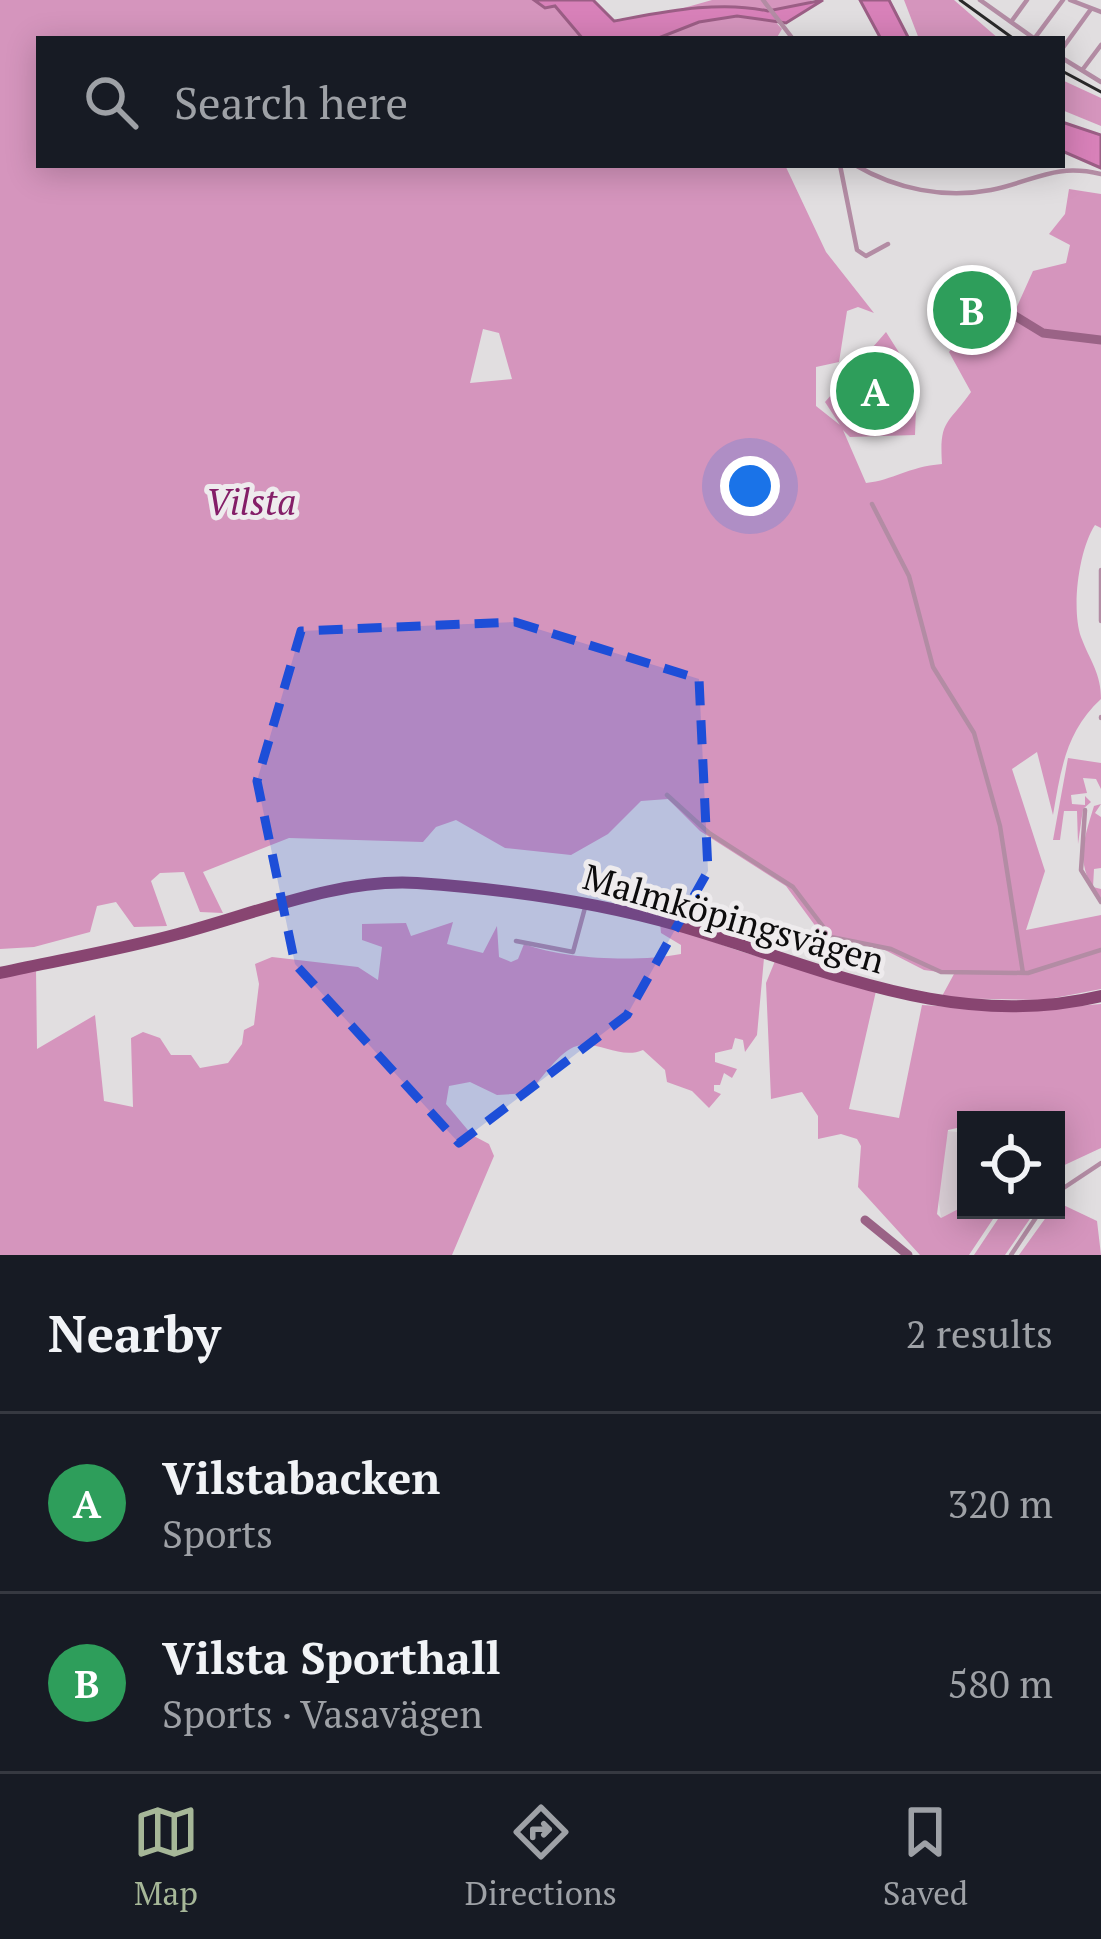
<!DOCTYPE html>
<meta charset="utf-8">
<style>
:root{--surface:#171b24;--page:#242831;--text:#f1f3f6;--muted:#9ea1a6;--line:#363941;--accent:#a6b798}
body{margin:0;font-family:"PT Serif",serif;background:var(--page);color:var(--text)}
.controls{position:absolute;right:36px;bottom:36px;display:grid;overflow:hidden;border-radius:0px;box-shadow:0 6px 30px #0003}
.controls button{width:108px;height:108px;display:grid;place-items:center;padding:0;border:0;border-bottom:3px solid var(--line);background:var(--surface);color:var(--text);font:60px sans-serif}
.you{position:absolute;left:750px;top:486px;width:42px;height:42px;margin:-30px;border:9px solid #fff;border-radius:50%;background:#1a73e8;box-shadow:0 0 0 18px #1a73e833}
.badge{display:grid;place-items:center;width:78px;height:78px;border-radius:50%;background:var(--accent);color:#fff;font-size:39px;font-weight:700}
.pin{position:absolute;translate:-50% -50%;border:6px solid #fff;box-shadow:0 3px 12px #0006}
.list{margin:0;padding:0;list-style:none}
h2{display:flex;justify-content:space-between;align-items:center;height:156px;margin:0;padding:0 48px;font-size:51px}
h2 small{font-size:39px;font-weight:400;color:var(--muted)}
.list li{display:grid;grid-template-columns:78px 1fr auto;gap:36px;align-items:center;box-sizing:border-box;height:180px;padding:0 48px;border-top:3px solid var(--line)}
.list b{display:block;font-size:45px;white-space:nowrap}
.list p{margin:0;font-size:39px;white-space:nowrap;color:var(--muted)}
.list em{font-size:39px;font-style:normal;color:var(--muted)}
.icon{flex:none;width:66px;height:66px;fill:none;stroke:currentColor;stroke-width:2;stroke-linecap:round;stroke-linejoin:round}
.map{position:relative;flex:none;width:1101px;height:1255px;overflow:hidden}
.search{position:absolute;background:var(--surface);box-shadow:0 6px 30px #0003;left:36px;right:36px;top:36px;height:132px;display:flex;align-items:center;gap:30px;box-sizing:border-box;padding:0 42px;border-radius:0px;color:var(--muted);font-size:45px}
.sheet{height:516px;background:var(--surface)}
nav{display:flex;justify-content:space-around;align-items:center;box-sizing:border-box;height:168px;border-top:3px solid var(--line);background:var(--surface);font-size:33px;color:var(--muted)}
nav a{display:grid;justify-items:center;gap:6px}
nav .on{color:var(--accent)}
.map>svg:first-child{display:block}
.built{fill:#d9ced5}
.green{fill:#d595bd;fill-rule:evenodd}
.water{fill:#d881b9;stroke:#9b5e85;stroke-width:3}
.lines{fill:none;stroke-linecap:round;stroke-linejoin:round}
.street{stroke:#b38ca4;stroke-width:4.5}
.secondary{stroke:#9a6386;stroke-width:9}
.primary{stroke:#884571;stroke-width:12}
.rail{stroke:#2a292a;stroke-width:3}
.marked{fill:#1d4ed8;fill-opacity:0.2;stroke:#1d4ed8;stroke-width:9;stroke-dasharray:24 15;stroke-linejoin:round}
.labels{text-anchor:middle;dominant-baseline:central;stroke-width:10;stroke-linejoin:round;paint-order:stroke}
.park-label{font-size:36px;font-style:italic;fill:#841e68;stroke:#eeebed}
.street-label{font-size:36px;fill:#0c0b0c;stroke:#eeebed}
</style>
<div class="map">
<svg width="1101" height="1255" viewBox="0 0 1101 1255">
<rect width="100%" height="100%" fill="#e1dee0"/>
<!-- built -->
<path class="built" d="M948,1131L966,1133V1205L941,1218L937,1188Z"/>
<!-- green -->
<path class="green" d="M0,0H571L588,35L712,0H813L772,18L782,29L776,39H39V165H785L826,252L874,313L858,307L847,311L839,362L816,367V406L840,425L825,402L886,332L917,381L915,435L850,437L843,430L866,483C894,480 907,467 942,464C939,419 948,425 971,392L949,352L987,307L1011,320L1033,271L1066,263L1070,245L1049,234L1065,214L1069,189L1101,194V528L1095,525C1079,549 1071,608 1081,637C1090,661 1101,673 1101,699C1066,731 1061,769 1053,815L1037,752L1012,769L1045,871L1026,930L1101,915V989L1044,1000L941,998L954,974L924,970L885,950L822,935L786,886L700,831L668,799L641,801L608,834L571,855L505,848L456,820L436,827L423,842L289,838L203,872L223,913L200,912L184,872L160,873L151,881L167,926L134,927L116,902L97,906L90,932L34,947L0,949ZM483,329L499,333L512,379L470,383Z
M904,0H954L999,39H919Z
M1062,80L1101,98V126L1062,110Z
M1068,758L1101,763V789L1096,779L1083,778L1087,793L1071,795L1072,804L1085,805V796L1091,802L1083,809L1078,844L1077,811H1064L1060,840H1053Z
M1101,804L1095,813L1101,817V868L1094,869L1093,887L1101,889V899C1073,866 1084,839 1094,806Z
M453,922L447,944L483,953L497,926L499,957L511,962L518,959L524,944C567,960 638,962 681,954V945L661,933L660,923C697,934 727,949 764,958L757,1035L745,1052L743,1040L735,1038L732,1049L715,1053V1062L737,1069L732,1078L724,1073L720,1085H714V1091L721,1094L709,1108L692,1091L667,1082L665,1070L643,1050C621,1060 597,1040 577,1046C560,1050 541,1080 528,1093L497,1095L470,1082L449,1086L446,1104L472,1135L489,1144L494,1156L452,1255H0V976L36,969L37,1049L95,1015L104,1101L133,1107L131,1038L143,1032L160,1038L171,1055H191L200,1068L228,1063L242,1044L244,1030L254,1025L259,984L255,964L272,957L358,967L378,980L382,947L362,940V924L406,923L411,936Z
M775,961L876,991L849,1109L899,1118L922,1005L1015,1011L1101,1004V1148L1056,1169V1120H966V1126L948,1130L937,1214L941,1218L966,1205V1210H999L969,1255H920L858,1187L861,1146L857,1139L841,1134L818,1139V1116L802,1092L771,1099L766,983Z
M1057,1202L1097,1221L1101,1255H1019Z
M1004,1210H1036L1005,1255H974Z"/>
<!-- water -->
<path class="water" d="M534,0H593L614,21C664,12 719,0 768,11L823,0L786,23L737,16L699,22L656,39H583L555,6L545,8Z
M860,0H889L909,39H881Z
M1062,122L1101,135V168L1062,151Z"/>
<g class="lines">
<!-- street -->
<path class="street" d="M763,0L793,39
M980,0L1035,39
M1070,0L1101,12
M1011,22L1027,0
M1034,39L1063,0
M1062,49L1091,9
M1062,58L1101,82
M1083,69L1101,45
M840,165L857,250L866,256L888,244
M855,165C896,189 944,199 991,190C1035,181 1054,163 1101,174
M872,504L909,576L933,667L974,733L1000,826L1023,973
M1101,570V621
M1101,717V718
M667,795L709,833L793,887L831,937L891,949L941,972L1028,973L1101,950
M1085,810L1081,870L1101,902
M516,941L573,952L586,904
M1056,1193L1101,1163
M1011,1255L1041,1210"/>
<!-- secondary -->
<path class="secondary" d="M966,286L1043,333L1101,340
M865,1220L908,1255"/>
<!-- primary -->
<path class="primary" d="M0,973C59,960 119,950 178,934C254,914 338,878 417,883C504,889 593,901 677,925C819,966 950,1032 1101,996"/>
<!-- rail -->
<path class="rail" d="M960,0L1014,39
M1062,71L1101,92"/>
</g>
<!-- marked area -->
<path class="marked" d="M515,622L699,679L708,871L627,1015L459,1143L295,964L257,781L301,631Z"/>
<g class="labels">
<!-- park labels -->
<g class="park-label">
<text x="251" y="501">Vilsta</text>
</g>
<!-- street labels -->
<g class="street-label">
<text transform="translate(734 918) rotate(16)">Malmköpingsvägen</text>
</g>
</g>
</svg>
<div class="controls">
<button><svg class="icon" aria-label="locate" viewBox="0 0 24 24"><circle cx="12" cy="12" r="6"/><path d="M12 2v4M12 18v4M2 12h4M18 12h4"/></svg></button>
</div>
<div class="you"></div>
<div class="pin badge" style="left:875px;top:391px;background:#2e9e5b">A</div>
<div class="pin badge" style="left:972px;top:310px;background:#2e9e5b">B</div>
<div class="search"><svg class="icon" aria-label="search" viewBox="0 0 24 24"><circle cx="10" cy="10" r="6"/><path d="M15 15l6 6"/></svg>Search here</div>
</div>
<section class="sheet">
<h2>Nearby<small>2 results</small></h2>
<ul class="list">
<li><span class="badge" style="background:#2e9e5b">A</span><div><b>Vilstabacken</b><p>Sports</p></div><em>320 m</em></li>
<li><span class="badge" style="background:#2e9e5b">B</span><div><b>Vilsta Sporthall</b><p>Sports · Vasavägen</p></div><em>580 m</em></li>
</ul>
</section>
<nav>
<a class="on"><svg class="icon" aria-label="map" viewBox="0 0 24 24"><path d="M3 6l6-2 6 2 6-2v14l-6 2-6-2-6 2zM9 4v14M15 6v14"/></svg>Map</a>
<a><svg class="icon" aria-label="directions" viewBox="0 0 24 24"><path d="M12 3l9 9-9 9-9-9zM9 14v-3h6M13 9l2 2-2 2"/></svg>Directions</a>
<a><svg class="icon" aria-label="saved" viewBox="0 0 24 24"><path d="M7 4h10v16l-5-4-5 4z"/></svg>Saved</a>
</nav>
